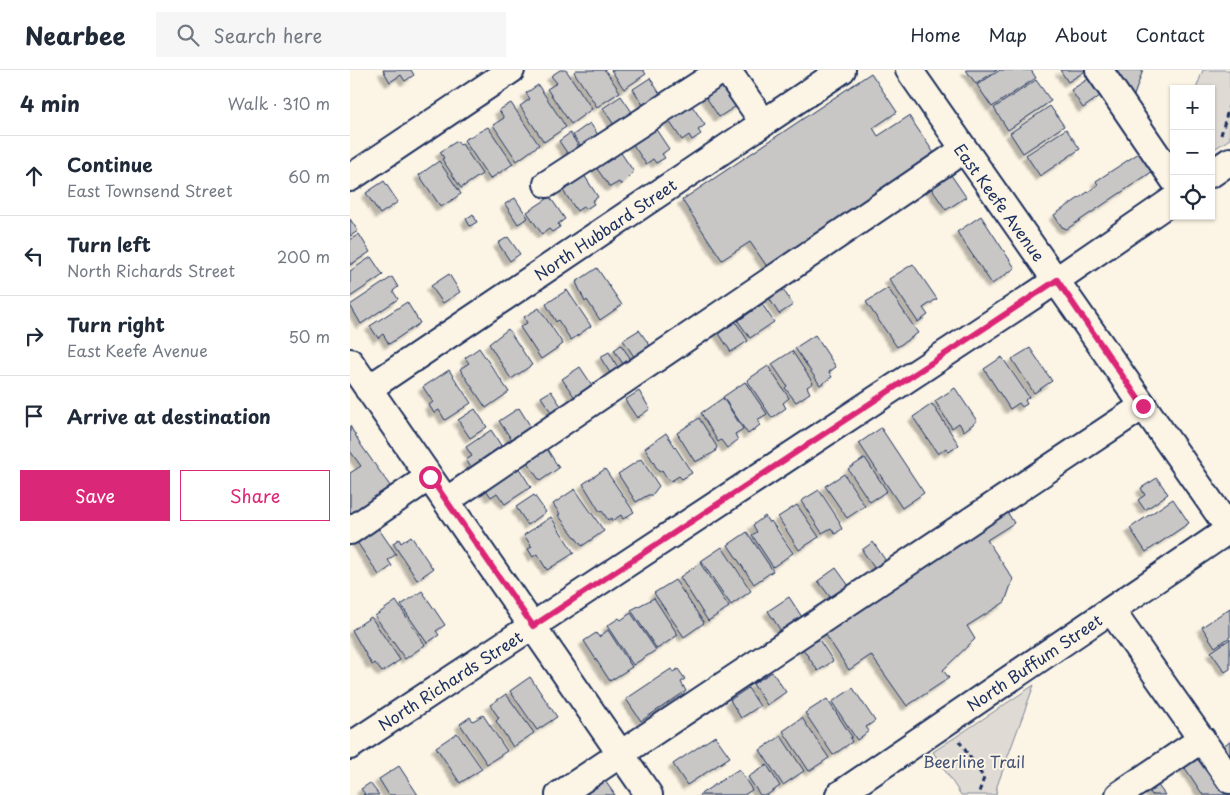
<!DOCTYPE html>
<meta charset="utf-8">
<style>
:root{--surface:#fff;--page:#f6f6f7;--text:#1f2937;--muted:#747a83;--line:#e0e1e3;--accent:#db2777}
body{margin:0;font-family:"Playpen Sans",sans-serif;background:var(--page);color:var(--text)}
.controls{position:absolute;right:15px;top:15px;display:grid;overflow:hidden;border-radius:0px;box-shadow:0 1px 4px #0004}
.controls button{width:45px;height:45px;display:grid;place-items:center;padding:0;border:0;border-bottom:1px solid var(--line);background:var(--surface);color:var(--text);font:25px sans-serif}
.stop{position:absolute;width:15px;height:15px;margin:-11px;border:4px solid #db2777;border-radius:50%;background:#fff}
.stop.end{background:#db2777;border-color:#fff;box-shadow:0 1px 5px #0008}
.list{margin:0;padding:0;list-style:none}
h2{display:flex;justify-content:space-between;align-items:center;height:65px;margin:0;padding:0 20px;font-size:21px}
h2 small{font-size:16px;font-weight:400;color:var(--muted)}
.list li{display:grid;grid-template-columns:32px 1fr auto;gap:15px;align-items:center;box-sizing:border-box;height:80px;padding:0 20px;border-top:1px solid var(--line)}
.list b{display:block;font-size:19px;white-space:nowrap}
.list p{margin:0;font-size:16px;white-space:nowrap;color:var(--muted)}
.list em{font-size:16px;font-style:normal;color:var(--muted)}
.actions{display:flex;gap:10px;padding:15px 20px}
.actions a{flex:1;padding:11px 0;border:1px solid var(--accent);border-radius:0px;text-align:center;font-size:18px;color:var(--accent)}
.actions .main{background:var(--accent);color:#fff}
.icon{flex:none;width:28px;height:28px;fill:none;stroke:currentColor;stroke-width:2;stroke-linecap:round;stroke-linejoin:round}
.map{position:relative;flex:none;width:880px;height:725px;overflow:hidden}
header{display:flex;align-items:center;gap:30px;box-sizing:border-box;height:70px;padding:0 25px;background:var(--surface);border-bottom:1px solid var(--line)}
header strong{font-size:24px}
nav{display:flex;gap:28px;margin-inline-start:auto;font-size:18px}
.search{width:350px;height:45px;background:var(--page);display:flex;align-items:center;gap:12px;box-sizing:border-box;padding:0 18px;border-radius:0px;color:var(--muted);font-size:19px}
main{display:flex}
aside{flex:1;background:var(--surface)}
.map>svg:first-child{display:block}
.green{fill:#dfdbd4;stroke:#7d8599}
.building{fill:#c8c7c6;stroke:#1b2f5e;filter:url(#shadow)}
.lines{fill:none;stroke-linecap:round;stroke-linejoin:round}
.minor-casing{stroke:#1b2f5e;stroke-width:30}
.path{stroke:#1b2f5e;stroke-width:3;stroke-dasharray:5 4;stroke-linecap:butt}
.minor{stroke:#fcf5e5;stroke-width:26}
.route{stroke:#db2777;stroke-width:6}
.labels{text-anchor:middle;dominant-baseline:central;stroke-width:4;stroke-linejoin:round;paint-order:stroke}
.street-label{font-size:16px;fill:#1b2f5e;stroke:#fcf5e5}
.park-label{font-size:16px;fill:#425176;stroke:#fcf5e5}
</style>
<header>
<strong>Nearbee</strong>
<div class="search"><svg class="icon" aria-label="search" viewBox="0 0 24 24"><circle cx="10" cy="10" r="6"/><path d="M15 15l6 6"/></svg>Search here</div>
<nav><a>Home</a><a>Map</a><a>About</a><a>Contact</a></nav>
</header>
<main>
<aside>
<h2>4 min<small>Walk · 310 m</small></h2>
<ul class="list">
<li><svg class="icon" aria-label="ahead" viewBox="0 0 24 24"><path d="M12 20V5M6 11l6-6 6 6"/></svg><div><b>Continue</b><p>East Townsend Street</p></div><em>60 m</em></li>
<li><svg class="icon" aria-label="left" viewBox="0 0 24 24"><path d="M17 20v-9H6M10 6l-5 5 5 5"/></svg><div><b>Turn left</b><p>North Richards Street</p></div><em>200 m</em></li>
<li><svg class="icon" aria-label="right" viewBox="0 0 24 24"><path d="M7 20v-9h11M14 6l5 5-5 5"/></svg><div><b>Turn right</b><p>East Keefe Avenue</p></div><em>50 m</em></li>
<li><svg class="icon" aria-label="arrive" viewBox="0 0 24 24"><path d="M6 21V4h12l-3 4 3 4H6"/></svg><div><b>Arrive at destination</b></div></li>
</ul>
<div class="actions"><a class="main">Save</a><a>Share</a></div>
</aside>
<div class="map">
<svg width="880" height="725" viewBox="0 0 880 725">
<defs>
<filter id="shadow"><feDropShadow dx="-4.5" dy="4.5" stdDeviation="1" flood-color="#0004"/></filter>
</defs>
<rect width="100%" height="100%" fill="#fcf5e5"/>
<filter id="ink" filterUnits="userSpaceOnUse"><feTurbulence type="fractalNoise" baseFrequency=".02" numOctaves="2"/><feDisplacementMap in="SourceGraphic" scale="10" xChannelSelector="R" yChannelSelector="G"/><feConvolveMatrix kernelMatrix="1 2 1 2 8 2 1 2 1" color-interpolation-filters="sRGB"/></filter>
<g filter="url(#ink)">
<!-- green -->
<path class="green" d="M853,0H880V69L861,81V19H846Z
M684,615L647,716L646,725H611L583,682Z"/>
<!-- building -->
<path class="building" d="M33,0H61L64,5L55,11L51,5L40,12Z
M210,0H216L242,39L221,54L197,19L207,13L201,6Z
M226,0H255L270,22L247,37L224,2Z
M261,0H293L296,4L274,19Z
M616,0H647L626,14Z
M650,0H681L686,8L642,37L627,15Z
M710,0H737L718,12Z
M758,0H793L782,31Z
M521,3L547,42L523,58L528,66L559,46L586,86L423,205L400,172L372,190L332,130Z
M300,8L312,27L295,38L283,19Z
M738,9L750,26L733,38L721,20Z
M376,10L391,33L369,47L354,24Z
M686,10L701,31L658,60L644,38Z
M188,15L216,57L194,72L170,36L180,29L176,23Z
M271,26L284,45L266,58L253,38Z
M161,33L189,75L167,91L143,55L154,48L149,40Z
M340,33L355,55L348,60L351,64L342,70L339,65L332,70L317,48Z
M700,36L714,56L673,83L660,63Z
M240,53L251,69L234,81L223,65Z
M138,57L163,94L140,109L114,70Z
M305,58L319,79L312,84L315,88L306,93L303,89L296,94L282,73Z
M716,59L730,79L690,106L676,85Z
M220,63L231,80L220,87L209,71Z
M107,71L110,75L112,74L132,104L111,118L92,89L94,88L90,82Z
M269,80L284,102L271,115L269,112L260,117L245,96Z
M792,81L803,101L717,159L712,157L704,145L748,115L746,111Z
M89,91L111,124L91,137L69,105Z
M234,105L248,127L242,131L244,134L236,139L234,136L227,141L212,119Z
M601,105L616,127L596,140L581,118Z
M34,111L48,132L30,144L16,123Z
M200,127L215,149L208,154L210,157L202,162L199,159L192,164L177,142Z
M165,128L178,148L168,154L155,134Z
M123,144L127,152L120,156L116,149Z
M631,146L665,198L642,214L607,162Z
M0,149L8,161L0,166Z
M9,164L20,182L0,195V170Z
M158,167L170,184L160,191L148,173Z
M21,187L33,205L0,227V201Z
M563,194L587,229L573,238L578,245L568,252L539,209Z
M247,198L272,235L250,250L237,230L235,232L226,212Z
M99,204L110,222L93,233L81,216Z
M42,207L48,217L43,221L48,229L11,254L0,235Z
M538,218L568,263L547,277L516,232Z
M433,219L443,235L429,244L419,228Z
M217,220L241,256L221,270L208,250L206,252L196,234Z
M57,232L70,253L39,274L33,264L28,268L20,256Z
M412,234L424,252L400,268L388,251Z
M189,238L213,274L191,289L170,257L177,253L174,247Z
M385,251L398,271L381,282L368,262Z
M158,259L182,295L161,309L139,274Z
M289,260L303,280L287,291L273,270Z
M465,265L486,297L479,302L482,307L470,315L445,278Z
M271,275L283,292L275,297L264,280Z
M129,278L159,322L136,338L110,299L119,293L115,288Z
M680,278L702,311L684,323L662,289Z
M442,281L463,313L457,317L460,323L446,332L435,318L437,316L422,294Z
M259,282L270,301L262,306L250,287Z
M652,287L679,327L675,330L677,334L672,337L669,333L660,339L634,299Z
M418,296L439,328L433,333L436,338L422,348L397,310Z
M230,297L244,318L226,329L212,309Z
M99,300L121,333L95,350L89,340L84,343L79,335L83,332L73,317Z
M395,312L417,344L407,350L410,355L398,364L373,327Z
M605,318L627,351L614,361L609,353L602,358L585,331Z
M201,321L213,339L203,345L191,327Z
M289,321L300,339L287,348L275,330Z
M373,328L393,359L385,364L388,370L377,378L371,370L368,372L351,343Z
M582,334L609,375L599,382L596,378L588,384L563,347Z
M169,338L181,357L162,370L149,351Z
M125,339L137,357L120,368L108,350Z
M349,348L367,377L365,382L345,392L327,363Z
M0,356L11,375L43,420L0,448V403L11,396L0,381Z
M531,358L574,423L552,438L509,373Z
M141,360L156,383L125,403L116,390L122,386L116,377Z
M316,363L342,403L332,409L329,406L321,411L318,410L312,400L309,402L295,378Z
M197,379L209,398L190,411L177,392Z
M515,388L537,421L520,432L498,399Z
M291,389L309,416L302,425H298L286,432L268,404Z
M165,392L181,417L155,434L147,423L141,427L132,414Z
M255,399L284,442L273,449L271,445L262,451L261,448L258,450L252,441L250,442L233,414Z
M494,404L515,436L497,448L475,416Z
M807,408L818,424L795,440L788,430L795,425L791,418Z
M225,419L254,461L232,476L208,445L210,444L203,434Z
M469,420L490,452L489,453L492,459L485,464L481,458L472,463L451,431Z
M184,425L196,442L178,455L166,437Z
M823,429L839,453L796,482L780,458Z
M447,435L469,467L449,480L428,447Z
M656,440L664,453L637,470L663,509L655,532L617,556L625,569L593,600L599,608L557,636L521,585L499,600L474,562Z
M415,446L419,453L421,451L443,483L423,497L402,465L407,462L403,455Z
M201,447L224,483L197,500L187,484L183,487L178,479L182,477L174,465Z
M26,455L46,484L38,490L42,496L29,505L5,469Z
M397,462L423,501L404,514L378,475Z
M61,466L83,499L67,510L43,473L49,469L51,473Z
M523,472L536,491L525,499L512,480Z
M372,477L401,521L381,535L351,491Z
M350,493L379,537L358,551L330,507Z
M486,498L499,516L481,528L468,511Z
M325,510L354,553L334,567L304,523Z
M72,521L95,555L86,561L89,565L77,573L51,535Z
M439,527L452,547L431,561L418,541Z
M304,528L328,565L307,579L281,540Z
M46,531L75,575L55,589L25,546Z
M880,538V567L865,577L852,557Z
M281,543L306,580L283,595L257,556L269,548L271,550Z
M21,547L50,590L32,602L25,593L22,595L2,560Z
M258,560L282,597L260,611L234,571L246,563L249,567Z
M466,565L483,591L468,601L451,576Z
M880,569V599L875,602L861,582Z
M321,599L323,602L328,599L335,609L331,612L336,621L291,651L276,629Z
M422,602L436,622L417,635L403,614Z
M180,607L207,647L187,660L160,621Z
M398,618L410,636L391,648L380,630Z
M503,618L525,651L516,657L519,661L507,670L482,632Z
M156,624L184,663L163,677L146,651L149,648L140,635Z
M477,629L502,667L500,668L502,672L483,685L455,643Z
M133,645L157,681L137,694L110,654L120,647L123,651Z
M452,648L479,688L459,701L433,661Z
M107,663L132,699L110,713L86,677Z
M365,666L380,687L337,715L323,694Z
M431,666L454,701L433,715L410,680Z
M880,671V686L873,676Z
M854,680L880,719V725H853L833,695Z
M417,695L430,716L417,725H410L398,707Z
M49,696L68,725H39L29,709Z
M389,699L402,720L394,725H349Z
M253,708L265,725H229Z
M20,713L29,725H13L15,724L11,719Z
M807,714L815,725H802L799,720Z"/>
<g class="lines">
<defs>
<path id="minor" d="M377,0L414,53
M559,0L880,460
M749,0L824,110
M861,104L880,91
M0,108L161,0
M197,114L372,0
M0,292L299,725
M18,319L492,0
M96,431L613,80
M0,461L79,407
M761,540L880,710
M0,676L689,222L824,129
M209,725L793,336
M489,725L880,459
M769,725L852,669"/>
</defs>
<!-- minor casing -->
<use href="#minor" class="minor-casing"/>
<!-- path -->
<path class="path" d="M871,65L880,33
M609,671L634,708L628,725"/>
<!-- minor -->
<use href="#minor" class="minor"/>
</g>
</g>
<g class="lines" filter="url(#ink)">
<!-- route -->
<path class="route" d="M80,407L183,556L707,210L793,336"/>
</g>
<g class="labels">
<!-- street labels -->
<g class="street-label">
<text transform="translate(650 132) rotate(54)">East Keefe Avenue</text>
<text transform="translate(255 159) rotate(-34)">North Hubbard Street</text>
<text transform="translate(684 592) rotate(-34)">North Buffum Street</text>
<text transform="translate(100 610) rotate(-33)">North Richards Street</text>
</g>
<!-- park labels -->
<g class="park-label">
<text x="624" y="691">Beerline Trail</text>
</g>
</g>
</svg>
<div class="controls">
<button>+</button>
<button>−</button>
<button><svg class="icon" aria-label="locate" viewBox="0 0 24 24"><circle cx="12" cy="12" r="6"/><path d="M12 2v4M12 18v4M2 12h4M18 12h4"/></svg></button>
</div>
<div class="stop" style="left:80px;top:407px"></div>
<div class="stop end" style="left:793px;top:336px"></div>
</div>
</main>
